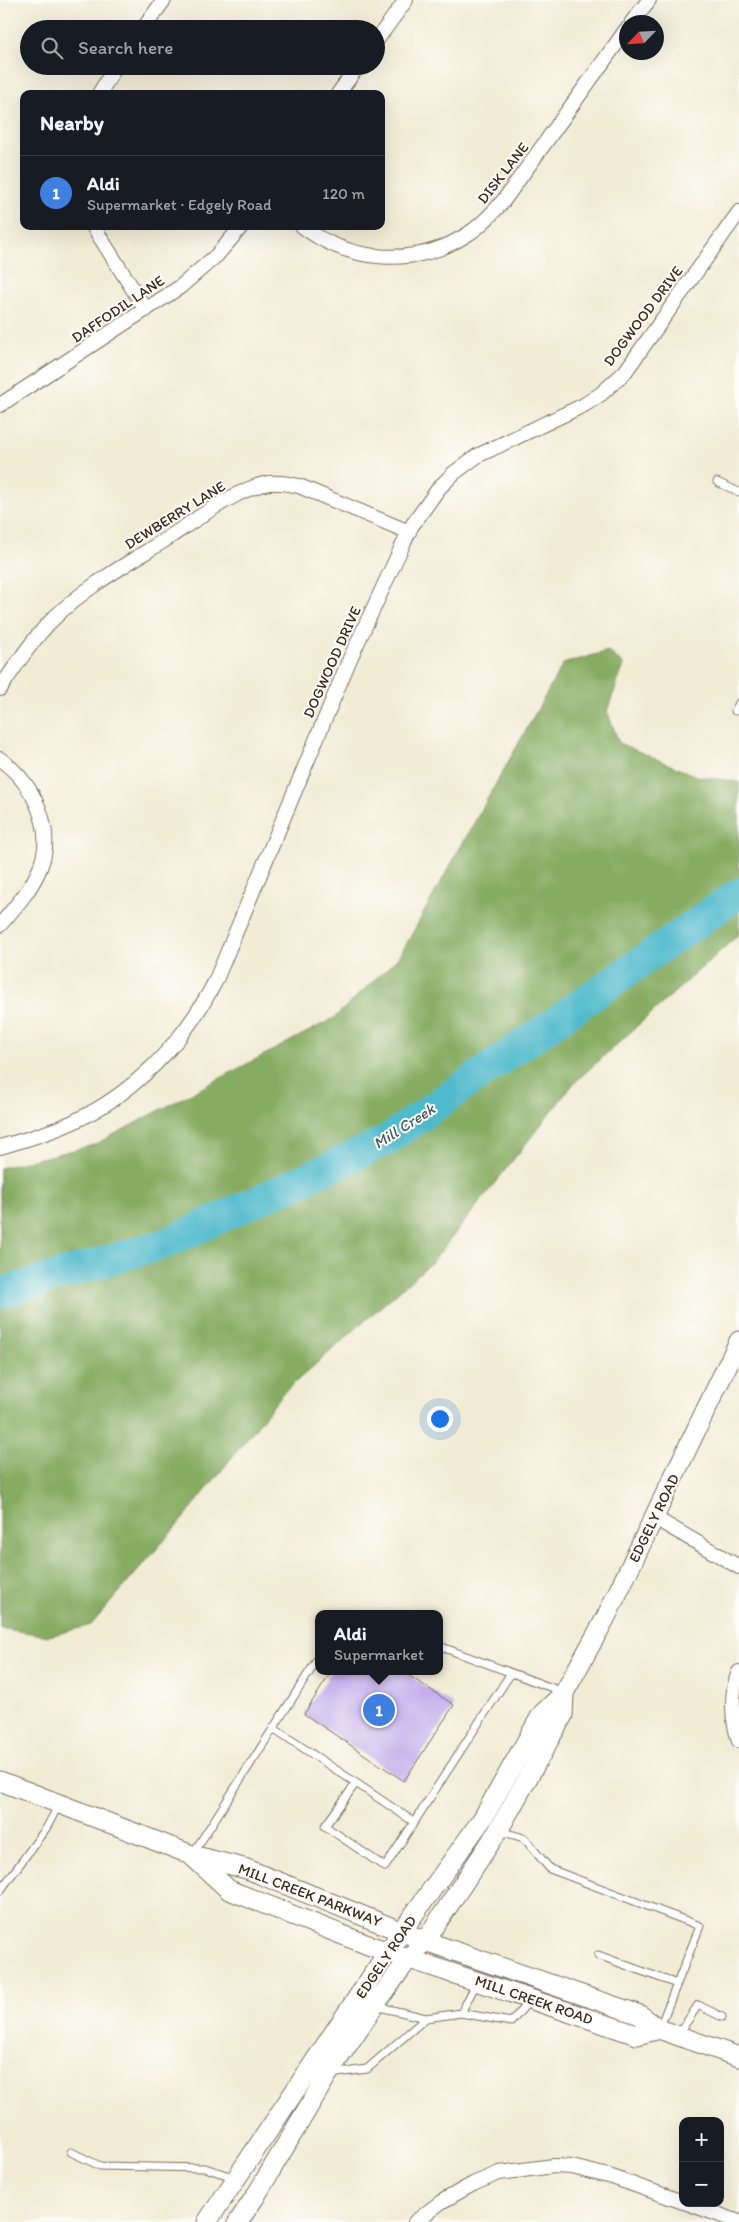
<!DOCTYPE html>
<meta charset="utf-8">
<style>
:root{--surface:#171b24;--page:#20242c;--text:#f1f3f6;--muted:#9ea1a6;--line:#363941;--accent:#8c9099}
body{margin:0;font-family:Itim,sans-serif;background:var(--page);color:var(--text)}
.controls{position:absolute;right:15px;bottom:15px;display:grid;overflow:hidden;border-radius:10px;box-shadow:0 5px 20px #0002}
.controls button{width:45px;height:45px;display:grid;place-items:center;padding:0;border:0;border-bottom:1px solid var(--line);background:var(--surface);color:var(--text);font:25px sans-serif}
.compass{position:absolute;left:619px;top:15px;width:45px;height:45px;border-radius:50%;background:var(--surface);box-shadow:0 5px 20px #0002;rotate:245deg}
.you{position:absolute;left:439px;top:1418px;width:18px;height:18px;margin:-12px;border:4px solid #fff;border-radius:50%;background:#1a73e8;box-shadow:0 0 0 8px #1a73e833}
.badge{display:grid;place-items:center;width:32px;height:32px;border-radius:50%;background:var(--accent);color:#fff;font-size:16px;font-weight:700}
.pin{position:absolute;translate:-50% -50%;border:2px solid #fff;box-shadow:0 1px 5px #0006}
.popup{position:absolute;left:315px;top:1610px;width:128px;height:65px;box-sizing:border-box;display:grid;place-content:center;border-radius:10px;background:var(--surface);filter:drop-shadow(0 1px 4px #0005);font-size:16px;white-space:nowrap;color:var(--muted)}
.popup b{font-size:19px;color:var(--text)}
.popup::after{content:'';position:absolute;left:50%;top:100%;margin-left:-10px;border:10px solid transparent;border-top-color:var(--surface)}
.list{margin:0;padding:0;list-style:none}
h2{display:flex;justify-content:space-between;align-items:center;height:65px;margin:0;padding:0 20px;font-size:21px}
h2 small{font-size:16px;font-weight:400;color:var(--muted)}
.list li{display:grid;grid-template-columns:32px 1fr auto;gap:15px;align-items:center;box-sizing:border-box;height:75px;padding:0 20px;border-top:1px solid var(--line)}
.list b{display:block;font-size:19px;white-space:nowrap}
.list p{margin:0;font-size:16px;white-space:nowrap;color:var(--muted)}
.list em{font-size:16px;font-style:normal;color:var(--muted)}
.icon{flex:none;width:28px;height:28px;fill:none;stroke:currentColor;stroke-width:2;stroke-linecap:round;stroke-linejoin:round}
.map{position:relative;flex:none;width:739px;height:2222px;overflow:hidden}
.search{position:absolute;background:var(--surface);box-shadow:0 5px 20px #0002;left:20px;top:20px;width:365px;height:55px;display:flex;align-items:center;gap:12px;box-sizing:border-box;padding:0 18px;border-radius:28px;color:var(--muted);font-size:19px}
.panel{position:absolute;background:var(--surface);box-shadow:0 5px 20px #0002;left:20px;top:90px;width:365px;height:140px;border-radius:10px}
.map>svg:first-child{display:block}
.forest{fill:#86ac62;stroke:#606b40}
.lines{fill:none;stroke-linecap:round;stroke-linejoin:round}
.river{stroke:#4fbacc;stroke-width:31}
.building{fill:#c0a7eb}
.lane-casing{stroke:#7b6e5e;stroke-width:9}
.street-casing{stroke:#7b6e5e;stroke-width:16}
.secondary-casing{stroke:#7b6e5e;stroke-width:21}
.lane{stroke:#fff;stroke-width:7}
.street{stroke:#fff;stroke-width:14}
.secondary{stroke:#fff;stroke-width:19}
.labels{text-anchor:middle;dominant-baseline:central;stroke-width:4;stroke-linejoin:round;paint-order:stroke}
.street-label{font-size:15px;fill:#3b2a1e;stroke:#fdfcf7}
.water-label{font-size:16px;font-style:italic;fill:#425c5b;stroke:#fdfcf7}
</style>
<div class="map">
<svg width="739" height="2222" viewBox="0 0 739 2222">
<rect width="100%" height="100%" fill="#fdfcf7"/>
<filter id="ink" filterUnits="userSpaceOnUse"><feTurbulence type="fractalNoise" baseFrequency=".02" numOctaves="2"/><feDisplacementMap in="SourceGraphic" scale="10" xChannelSelector="R" yChannelSelector="G"/><feConvolveMatrix kernelMatrix="1 2 1 2 8 2 1 2 1" color-interpolation-filters="sRGB"/></filter>
<filter id="wash" filterUnits="userSpaceOnUse"><feTurbulence type="fractalNoise" baseFrequency=".0096" numOctaves="4" result="noise"/><feDisplacementMap in="SourceGraphic" scale="20" xChannelSelector="R" yChannelSelector="G"/><feGaussianBlur stdDeviation="1.12" result="paint"/><feColorMatrix in="noise" values="0 0 0 0 0 0 0 0 0 0 0 0 0 0 0 0 0 1.4 0 .05"/><feComposite in="paint" operator="in"/></filter>
<g filter="url(#wash)">
<rect width="100%" height="100%" fill="#f2ecd5"/>
<!-- forest -->
<path class="forest" d="M608,651L624,665L607,711L619,743L696,776L739,782V934L574,1083L433,1261L284,1392L187,1514L91,1625L49,1636L0,1628V1168L94,1145L334,1018L399,957L563,664Z"/>
<g class="lines">
<!-- river -->
<path class="river" d="M0,1293L166,1243L385,1141L739,893"/>
</g>
<g id="blocks">
<!-- building -->
<path class="building" d="M332,1671H402L454,1705L404,1781L304,1714Z"/>
</g>
</g>
<g filter="url(#ink)">
<use href="#blocks" fill-opacity="0" stroke="#7b6e5e" stroke-width="1"/>
<g class="lines">
<defs>
<path id="lane" d="M717,482L739,492
M735,711L739,703
M439,1646L563,1692
M273,1728L356,1783
M414,1822L356,1783L325,1826L385,1867L511,1673
M500,1831L524,1838L550,1869L700,1926L659,2029
M192,1855L319,1657
M0,1891L47,1827L58,1806
M598,1955L677,1984
M461,2013L477,1982
M426,2018L461,2013L511,2022L530,2000
M678,2035L698,2005L722,2017
M331,2074L367,2069L426,2018L375,2006
M71,2152L100,2166L205,2168L236,2178"/>
<path id="street" d="M632,22L649,0
M143,29L164,0
M376,41L406,0
M99,94L116,66
M338,94L358,66
M93,226L146,310
M302,226C350,263 416,268 468,234C482,225 493,213 504,200L626,30
M0,405L180,287L217,255L242,226
M0,689C16,665 32,640 53,619C85,587 127,564 165,540C193,522 237,488 269,483C279,482 290,484 299,486L409,532
M0,759C33,783 56,828 40,868C31,890 15,907 0,925
M0,1147C24,1140 50,1133 73,1122C135,1093 184,1042 215,982L349,661L411,527L439,488L454,473L477,456L584,405L601,394L625,372L739,212
M655,1518L739,1567
M739,1672C730,1693 732,1720 739,1741
M687,2203L739,2222
M415,2222L441,2202L473,2184L499,2173L554,2166L572,2167L612,2177L683,2202"/>
<path id="secondary" d="M0,1781L192,1855L247,1869L425,1941L640,2015L659,2029L739,2057
M192,1856L229,1890L368,1945L637,2035L659,2029
M207,2222L402,1931L483,1818L542,1714L564,1693L605,1619L739,1341
M238,2222L255,2197L328,2074L374,2006L409,1958L425,1941L498,1831L563,1715L564,1693"/>
</defs>
<!-- lane casing -->
<use href="#lane" class="lane-casing"/>
<!-- street casing -->
<use href="#street" class="street-casing"/>
<!-- secondary casing -->
<use href="#secondary" class="secondary-casing"/>
<!-- lane -->
<use href="#lane" class="lane"/>
<!-- street -->
<use href="#street" class="street"/>
<!-- secondary -->
<use href="#secondary" class="secondary"/>
</g>
</g>
<g class="labels">
<!-- street labels -->
<g class="street-label">
<text transform="translate(503 173) rotate(-52)">DISK LANE</text>
<text transform="translate(118 309) rotate(-34)">DAFFODIL LANE</text>
<text transform="translate(643 316) rotate(-53)">DOGWOOD DRIVE</text>
<text transform="translate(175 515) rotate(-32)">DEWBERRY LANE</text>
<text transform="translate(332 662) rotate(-66)">DOGWOOD DRIVE</text>
<text transform="translate(654 1518) rotate(-64)">EDGELY ROAD</text>
<text transform="translate(310 1895) rotate(21)">MILL CREEK PARKWAY</text>
<text transform="translate(386 1957) rotate(-56)">EDGELY ROAD</text>
<text transform="translate(534 2000) rotate(19)">MILL CREEK ROAD</text>
</g>
<!-- water labels -->
<g class="water-label">
<text transform="translate(404 1126) rotate(-33)">Mill Creek</text>
</g>
</g>
</svg>
<div class="controls">
<button>+</button>
<button>−</button>
</div>
<svg class="compass" viewBox="-18 -18 36 36"><path d="M0-13l5 13h-10z" fill="#e53935"/><path d="M0 13l5-13h-10z" fill="#9ea1a6"/></svg>
<div class="you"></div>
<div class="pin badge" style="left:379px;top:1710px;background:#3f7fe0">1</div>
<div class="popup"><b>Aldi</b>Supermarket</div>
<div class="search"><svg class="icon" aria-label="search" viewBox="0 0 24 24"><circle cx="10" cy="10" r="6"/><path d="M15 15l6 6"/></svg>Search here</div>
<section class="panel">
<h2>Nearby<small></small></h2>
<ul class="list">
<li><span class="badge" style="background:#3f7fe0">1</span><div><b>Aldi</b><p>Supermarket · Edgely Road</p></div><em>120 m</em></li>
</ul>
</section>
</div>
